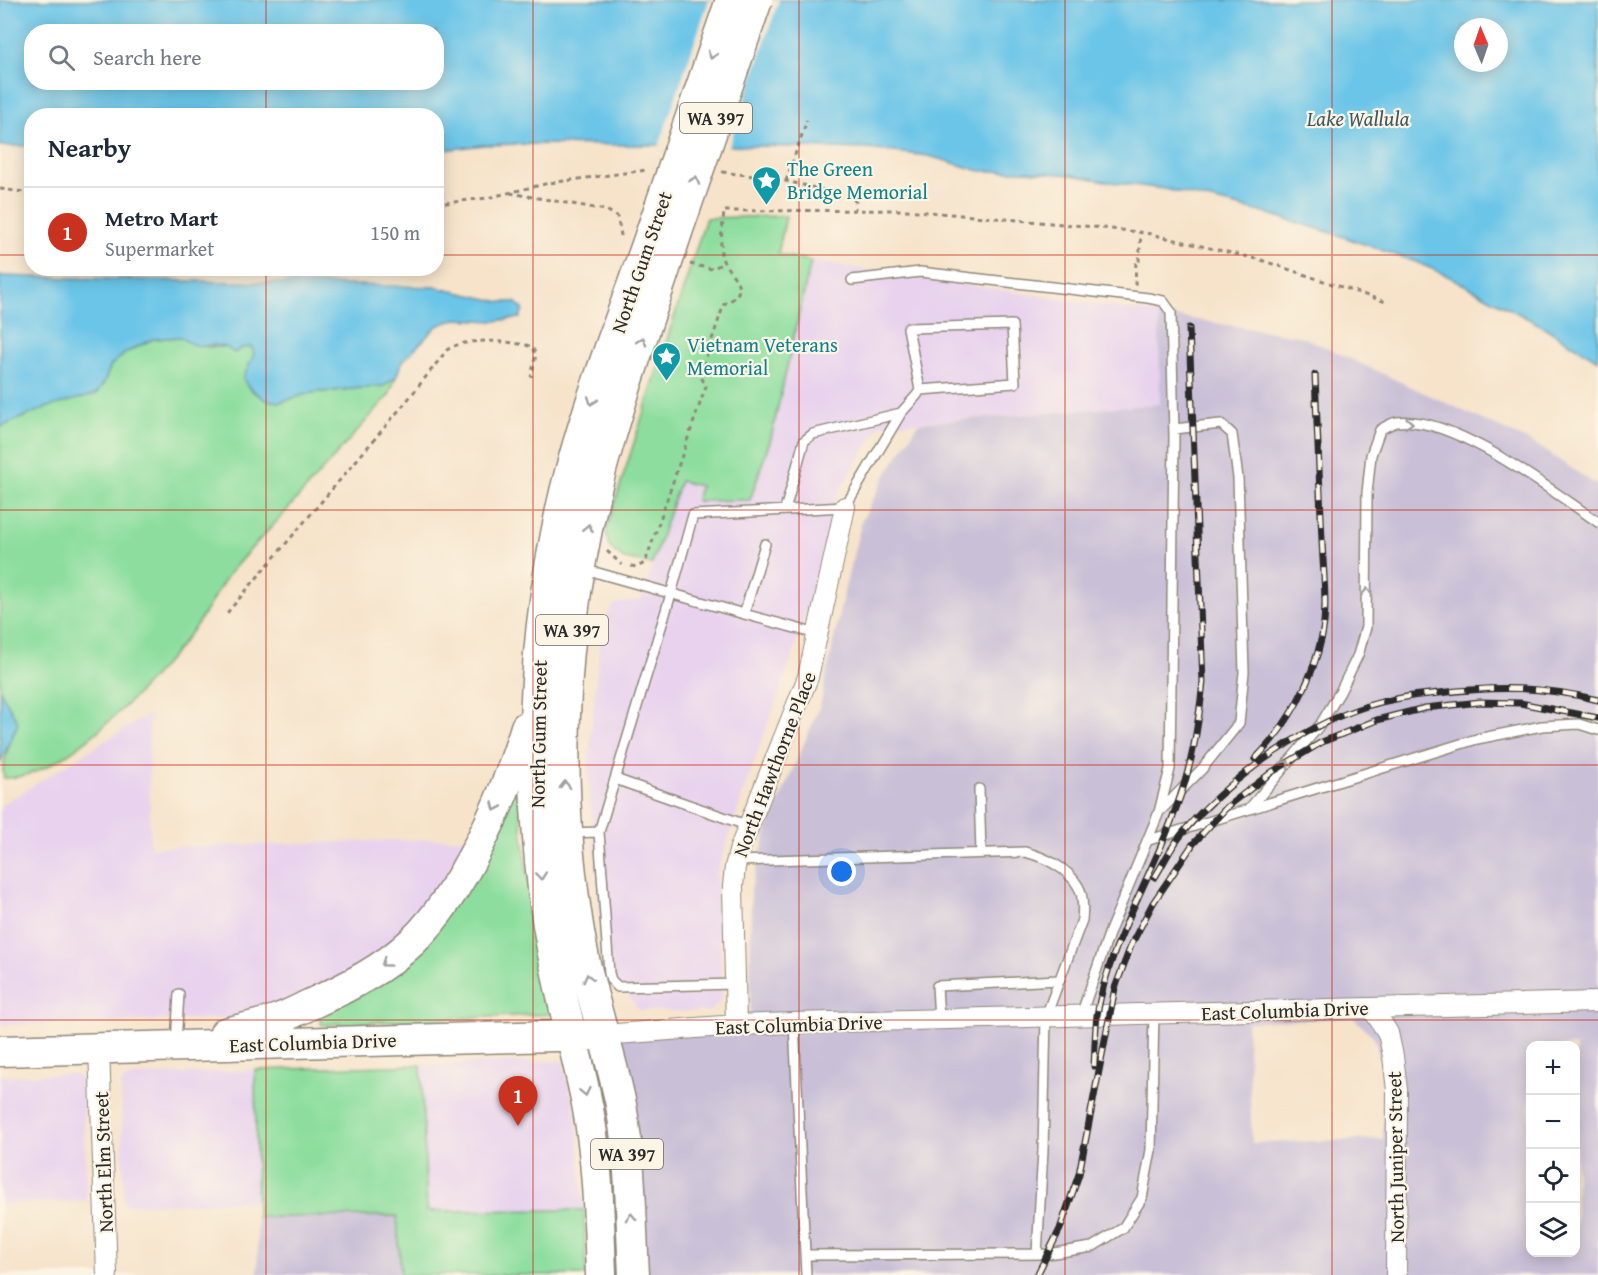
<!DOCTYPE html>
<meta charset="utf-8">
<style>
:root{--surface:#fff;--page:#f6f6f7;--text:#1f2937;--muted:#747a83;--line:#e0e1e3;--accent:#c8321e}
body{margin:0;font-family:"Gentium Book Plus",serif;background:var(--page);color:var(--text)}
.controls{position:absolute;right:18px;bottom:18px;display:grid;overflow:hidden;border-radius:12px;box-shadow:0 3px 15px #0003}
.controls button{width:54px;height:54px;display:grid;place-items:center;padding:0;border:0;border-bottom:2px solid var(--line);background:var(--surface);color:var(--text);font:30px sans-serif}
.compass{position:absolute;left:1454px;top:18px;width:54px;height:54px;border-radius:50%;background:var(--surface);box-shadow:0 3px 15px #0003;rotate:358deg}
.you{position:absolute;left:842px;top:872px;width:21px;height:21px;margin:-15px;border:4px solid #fff;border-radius:50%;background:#1a73e8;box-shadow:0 0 0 9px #1a73e833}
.badge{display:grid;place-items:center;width:39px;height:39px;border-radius:50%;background:var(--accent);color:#fff;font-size:20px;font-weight:700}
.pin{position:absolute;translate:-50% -50px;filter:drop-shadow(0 2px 3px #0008)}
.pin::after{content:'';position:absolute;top:32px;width:21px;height:18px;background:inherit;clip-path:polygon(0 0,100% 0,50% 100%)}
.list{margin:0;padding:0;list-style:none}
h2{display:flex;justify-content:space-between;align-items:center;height:78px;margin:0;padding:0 24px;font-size:26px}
h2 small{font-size:20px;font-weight:400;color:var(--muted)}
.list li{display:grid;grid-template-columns:39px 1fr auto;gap:18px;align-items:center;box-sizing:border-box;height:90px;padding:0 24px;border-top:2px solid var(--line)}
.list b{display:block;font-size:22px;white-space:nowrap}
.list p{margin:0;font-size:20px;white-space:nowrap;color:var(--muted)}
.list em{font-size:20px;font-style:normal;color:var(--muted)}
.icon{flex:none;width:33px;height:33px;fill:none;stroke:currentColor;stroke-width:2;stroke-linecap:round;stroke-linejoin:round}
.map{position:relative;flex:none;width:1598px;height:1275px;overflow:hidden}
.search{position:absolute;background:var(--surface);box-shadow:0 3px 15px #0003;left:24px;top:24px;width:420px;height:66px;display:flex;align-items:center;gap:15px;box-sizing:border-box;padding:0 21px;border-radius:24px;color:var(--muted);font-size:22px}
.panel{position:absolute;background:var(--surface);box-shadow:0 3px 15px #0003;left:24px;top:108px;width:420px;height:168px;border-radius:24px}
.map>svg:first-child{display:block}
.built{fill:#e8d2ee}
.industrial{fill:#c9bfd7;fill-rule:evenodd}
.green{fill:#8dde9e;stroke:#5c8464;stroke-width:1.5}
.water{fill:#6bc5e8;stroke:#4b788a;stroke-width:1.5;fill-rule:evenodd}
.pier{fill:#f6e3ca}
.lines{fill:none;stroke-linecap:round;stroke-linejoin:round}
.lane-casing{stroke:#90877a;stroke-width:12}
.street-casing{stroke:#90877a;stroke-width:22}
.primary-casing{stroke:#90877a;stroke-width:33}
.path{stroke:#90877a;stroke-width:3;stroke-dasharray:4.5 4.5;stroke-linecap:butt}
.lane{stroke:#fff;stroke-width:9}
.street{stroke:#fff;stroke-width:20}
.primary{stroke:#fff;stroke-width:30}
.rail-casing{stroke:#2b2b2b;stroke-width:7}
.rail{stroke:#fcf5e5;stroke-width:4.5;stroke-dasharray:14;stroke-linecap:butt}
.primary-bridge-casing{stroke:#90877a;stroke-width:33;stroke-linecap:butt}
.primary-bridge{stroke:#fff;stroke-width:30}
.oneway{stroke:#a0a0a0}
.grid{fill:none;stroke:#c8321e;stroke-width:1.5;stroke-opacity:0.55}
.labels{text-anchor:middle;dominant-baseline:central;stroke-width:4.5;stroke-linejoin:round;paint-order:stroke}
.shield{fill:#fcf5e5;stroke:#6a6863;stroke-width:1.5}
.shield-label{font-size:18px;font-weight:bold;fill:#2b2b2b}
.culture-label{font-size:20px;fill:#0d838f;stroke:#fcf5e5;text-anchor:start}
.street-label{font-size:20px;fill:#2b2b2b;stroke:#fcf5e5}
.water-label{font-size:21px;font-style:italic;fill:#3e5964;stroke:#fcf5e5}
</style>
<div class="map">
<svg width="1598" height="1275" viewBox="0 0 1598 1275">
<rect width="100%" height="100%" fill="#fcf5e5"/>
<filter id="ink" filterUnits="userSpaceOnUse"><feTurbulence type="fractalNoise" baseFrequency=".0167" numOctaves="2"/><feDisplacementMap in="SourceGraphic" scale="12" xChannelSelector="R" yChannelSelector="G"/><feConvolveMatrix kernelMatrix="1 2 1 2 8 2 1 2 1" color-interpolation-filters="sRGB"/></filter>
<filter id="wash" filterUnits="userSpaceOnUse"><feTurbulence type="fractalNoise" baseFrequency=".008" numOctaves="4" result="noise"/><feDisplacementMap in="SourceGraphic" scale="24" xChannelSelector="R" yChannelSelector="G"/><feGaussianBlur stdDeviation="1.35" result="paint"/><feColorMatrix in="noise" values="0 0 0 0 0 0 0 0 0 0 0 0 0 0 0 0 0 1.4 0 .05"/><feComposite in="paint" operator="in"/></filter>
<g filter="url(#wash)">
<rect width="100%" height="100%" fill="#f6e3ca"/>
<!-- built -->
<path class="built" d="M811,261L1159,314L1161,404L880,425L838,493L824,550L792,658L746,784L717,874L722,999L710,1012L639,1010L616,980L600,919L588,770L601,623L615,604L641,600L680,481L701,486L697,501L750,499L771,438Z
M149,714L150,848L468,838L417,921L354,975L245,1016L213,1019L0,1025V806Z
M563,1061L577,1118L584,1210L427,1211L421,1065Z
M255,1070L256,1201L124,1205L121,1085L125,1079L138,1076Z
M74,1074L82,1079L87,1201L0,1204V1076Z"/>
<!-- industrial -->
<path class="industrial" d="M1159,314L1303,337L1535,444L1598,486V1275H618L613,1174L598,1036L750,1026L751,889L768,827L820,706L843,596L862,520L886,475L919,423L1160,404ZM1353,1018L1374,1037L1381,1065L1384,1109L1383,1139L1252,1143L1247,1022ZM1530,1046H1576V1252H1530Z
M398,1216L401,1275H258L257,1217Z"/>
<!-- green -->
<path class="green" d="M786,216L778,254L811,261L771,438L750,500L696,501L700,486L680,481L652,564L624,559L609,547L606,530L706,218Z
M181,337L207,347H253L254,354L252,391L266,400L280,402L310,393L384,386L396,377L389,395C353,436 317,476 281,517C263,536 245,554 229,574C217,590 209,608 197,624C163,671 65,781 4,778C0,765 12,738 18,723L0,690V427L104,383L111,365L127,352L153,339Z
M517,785L528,880L552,1014L322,1025L318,1014L388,971Z
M421,1065L427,1211L584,1210L586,1275H401L397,1216L257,1217L255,1070Z"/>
<!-- water -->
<path class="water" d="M0,0H1598V360L1542,326L1444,274L1416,262L1332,233L1269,214L1165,189L1110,182L1072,175L1027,171H980L929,156L868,149L759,146L522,144L483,145L437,151L436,116H32L31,146H0ZM1463,27H1499V63H1463ZM32,32H436V82H32Z
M0,276L435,287L501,302H515L523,309L520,318L494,321L456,319L437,326L402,362L396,377L384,386L310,393L280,402L266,400L247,386L243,378L254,354L252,347L242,348L234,353C231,351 229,348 225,347C210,341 198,353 181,337L153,339L127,352L111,365L104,383L96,394L45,408L0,427Z
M0,690L18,723L0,763Z"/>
<!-- pier -->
<path class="pier" d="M709,0H779L728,149H658Z"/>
</g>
<g filter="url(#ink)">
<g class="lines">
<defs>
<path id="lane" d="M852,280L920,272L1148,298L1163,301L1171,312L1174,436L1170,769L1159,812L1110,931L1081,1015
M901,413L917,395L920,390L908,328L1012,325L1015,383L920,390
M583,571L598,573L744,614L765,544
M744,614L817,634
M615,779L749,826
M979,789L981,853
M1249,809L1320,725L1340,692L1358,655L1366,627L1367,493L1371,455L1380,430C1385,427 1391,423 1397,422C1452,414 1552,491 1598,522
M1161,810L1202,769L1239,723L1244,672L1238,478L1232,434L1221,424L1174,429
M571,833L599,832
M1149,840L1477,739L1542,726L1579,724L1598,730
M736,861L1025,852C1044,857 1068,868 1078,886C1084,895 1083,910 1082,920L1046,1016L1043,1151L1037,1254
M735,984L618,987L611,980L609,973L599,832L671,594L693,515L845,507L901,413L813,434L804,441L785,510
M939,1019L937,986L1059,980
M794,1023L806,1275
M176,1043L179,994
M805,1255L1048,1254L1092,1247L1123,1228L1142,1198L1151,1150L1154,1013"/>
<path id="street" d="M1372,1008L1388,1033L1393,1056L1397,1090L1396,1275
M736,1025L733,886L735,867L740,848L808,677L845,507
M603,1035L736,1025L794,1023L1598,1002
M99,1048L107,1275"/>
<path id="primary" d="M225,1033C243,1029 261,1025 278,1019C289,1015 300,1009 311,1004C346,988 384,969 412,942C463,893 506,795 526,727
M0,1051L591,1035
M601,1275C599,1219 598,1164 588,1109C580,1067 568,1025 559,983C550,943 544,902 540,861C528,738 537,612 565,492C587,402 623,315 653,227
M634,1275C631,1218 631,1161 621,1105C612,1061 598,1019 588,976C578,936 573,895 569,855C558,733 567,608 596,489C618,403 649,319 676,235"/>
</defs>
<!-- lane casing -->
<use href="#lane" class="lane-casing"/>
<!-- street casing -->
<use href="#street" class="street-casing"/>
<!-- primary casing -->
<use href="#primary" class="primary-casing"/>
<!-- path -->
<path class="path" d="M722,172L777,179L850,196L856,202L855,209
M786,181L807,120
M0,189L32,193
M510,193L606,210L617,216L622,240
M436,204L487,198L549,183L647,170
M690,264L712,269L723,263
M1135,285L1136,261H1139L1141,233
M607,551L622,565
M631,566L637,567L645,563L706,386L700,375L724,304C758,288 724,274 721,254C720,241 723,225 724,211L906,210L1084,226L1146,233L1261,260L1386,302
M227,613L406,402L447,350C465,337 504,341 526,345L532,347L536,355L531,377"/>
<!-- lane -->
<use href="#lane" class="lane"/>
<!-- street -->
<use href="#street" class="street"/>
<!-- primary -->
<use href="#primary" class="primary"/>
<defs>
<path id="rail" d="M1255,759C1288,726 1312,682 1322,636C1328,607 1323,570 1322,540C1320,485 1317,430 1315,375
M1155,877C1162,866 1168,853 1176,842C1193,818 1214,799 1237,780C1275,749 1320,721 1367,706C1390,699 1415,695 1439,693C1496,686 1542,686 1598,700
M1094,1066C1095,1049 1095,1032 1097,1015C1109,943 1151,879 1175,811C1192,767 1198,728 1203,682L1189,328
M1037,1275L1060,1229L1079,1174L1115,988L1132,943L1153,903L1193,844L1227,807L1272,772L1322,742L1377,720L1425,708L1480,702L1520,703L1598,718"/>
</defs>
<!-- rail casing -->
<use href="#rail" class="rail-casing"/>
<!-- rail -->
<use href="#rail" class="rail"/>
<defs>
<path id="primary-bridge" d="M653,227L731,0
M676,235L757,0"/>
</defs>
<!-- primary-bridge casing -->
<use href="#primary-bridge" class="primary-bridge-casing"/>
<!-- primary-bridge -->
<use href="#primary-bridge" class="primary-bridge"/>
</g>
<!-- one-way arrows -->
<defs><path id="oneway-chevron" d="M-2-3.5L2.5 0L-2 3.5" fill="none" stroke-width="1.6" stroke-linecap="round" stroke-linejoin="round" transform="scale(1.5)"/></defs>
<g class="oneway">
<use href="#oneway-chevron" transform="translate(712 55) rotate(109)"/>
<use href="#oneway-chevron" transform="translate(695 180) rotate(-71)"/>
<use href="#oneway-chevron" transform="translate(642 341) rotate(-72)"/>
<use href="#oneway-chevron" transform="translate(592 401) rotate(109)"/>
<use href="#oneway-chevron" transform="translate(1409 423) rotate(4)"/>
<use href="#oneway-chevron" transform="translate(588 528) rotate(-79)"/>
<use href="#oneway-chevron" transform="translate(1367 592) rotate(-89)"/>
<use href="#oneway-chevron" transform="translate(1286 764) rotate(-50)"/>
<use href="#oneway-chevron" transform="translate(565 785) rotate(-91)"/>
<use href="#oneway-chevron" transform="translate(496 807) rotate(114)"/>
<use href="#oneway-chevron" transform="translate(541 876) rotate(84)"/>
<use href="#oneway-chevron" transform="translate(385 963) rotate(144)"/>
<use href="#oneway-chevron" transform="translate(588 978) rotate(-104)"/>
<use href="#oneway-chevron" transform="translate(585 1092) rotate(78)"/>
<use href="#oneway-chevron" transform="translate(631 1217) rotate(-92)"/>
</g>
</g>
<!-- grid -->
<path class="grid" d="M266,0V32M533,0V1275M799,0V1275M1065,0V1275M1332,0V1275M266,82V116M0,255H32M436,255H1598M266,268V1275M0,510H1598M0,765H1598M0,1020H1598"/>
<!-- icons -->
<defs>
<symbol id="sight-pin" viewBox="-11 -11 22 30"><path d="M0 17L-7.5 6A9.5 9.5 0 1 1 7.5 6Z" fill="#0f9aa8" stroke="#fcf5e5"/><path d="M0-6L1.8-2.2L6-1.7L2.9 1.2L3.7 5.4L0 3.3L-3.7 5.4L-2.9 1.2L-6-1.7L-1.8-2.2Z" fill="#fff"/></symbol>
</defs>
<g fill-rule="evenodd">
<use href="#sight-pin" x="750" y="164" width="33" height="45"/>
<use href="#sight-pin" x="650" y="340" width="33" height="45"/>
</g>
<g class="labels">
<!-- shield labels -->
<g class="shield">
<rect x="680" y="103" width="72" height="30" rx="4.5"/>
<rect x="536" y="615" width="72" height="30" rx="4.5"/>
<rect x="591" y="1139" width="72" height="30" rx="4.5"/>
</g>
<g class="shield-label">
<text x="716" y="118">WA 397</text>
<text x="572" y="630">WA 397</text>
<text x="627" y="1154">WA 397</text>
</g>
<!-- culture labels -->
<g class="culture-label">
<text x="787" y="168">The Green<tspan x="787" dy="23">Bridge Memorial</tspan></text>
<text x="687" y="344">Vietnam Veterans<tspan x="687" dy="23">Memorial</tspan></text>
</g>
<!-- street labels -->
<g class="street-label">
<text transform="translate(641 262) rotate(-71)">North Gum Street</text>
<text transform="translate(538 734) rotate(-89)">North Gum Street</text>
<text transform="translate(774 764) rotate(-69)">North Hawthorne Place</text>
<text transform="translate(1285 1010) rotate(-2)">East Columbia Drive</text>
<text transform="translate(799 1024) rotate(-2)">East Columbia Drive</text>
<text transform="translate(313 1042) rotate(-2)">East Columbia Drive</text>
<text transform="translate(1395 1157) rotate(-91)">North Juniper Street</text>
<text transform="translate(103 1162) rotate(-92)">North Elm Street</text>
</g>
<!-- water labels -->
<g class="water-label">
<text x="1358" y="118">Lake Wallula</text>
</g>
</g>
</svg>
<div class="controls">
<button>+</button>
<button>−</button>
<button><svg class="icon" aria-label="locate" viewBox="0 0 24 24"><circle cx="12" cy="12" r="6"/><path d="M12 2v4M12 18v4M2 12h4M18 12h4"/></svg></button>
<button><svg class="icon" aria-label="layers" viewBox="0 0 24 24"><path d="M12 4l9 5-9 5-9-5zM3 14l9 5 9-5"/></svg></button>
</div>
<svg class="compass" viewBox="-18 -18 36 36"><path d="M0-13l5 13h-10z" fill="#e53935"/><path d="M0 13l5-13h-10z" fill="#747a83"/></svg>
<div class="you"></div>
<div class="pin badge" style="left:518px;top:1126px">1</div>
<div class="search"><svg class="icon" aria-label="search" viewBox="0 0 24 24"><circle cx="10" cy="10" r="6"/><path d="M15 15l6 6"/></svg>Search here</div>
<section class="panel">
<h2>Nearby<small></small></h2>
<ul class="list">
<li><span class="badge">1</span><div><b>Metro Mart</b><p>Supermarket</p></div><em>150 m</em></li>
</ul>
</section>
</div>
